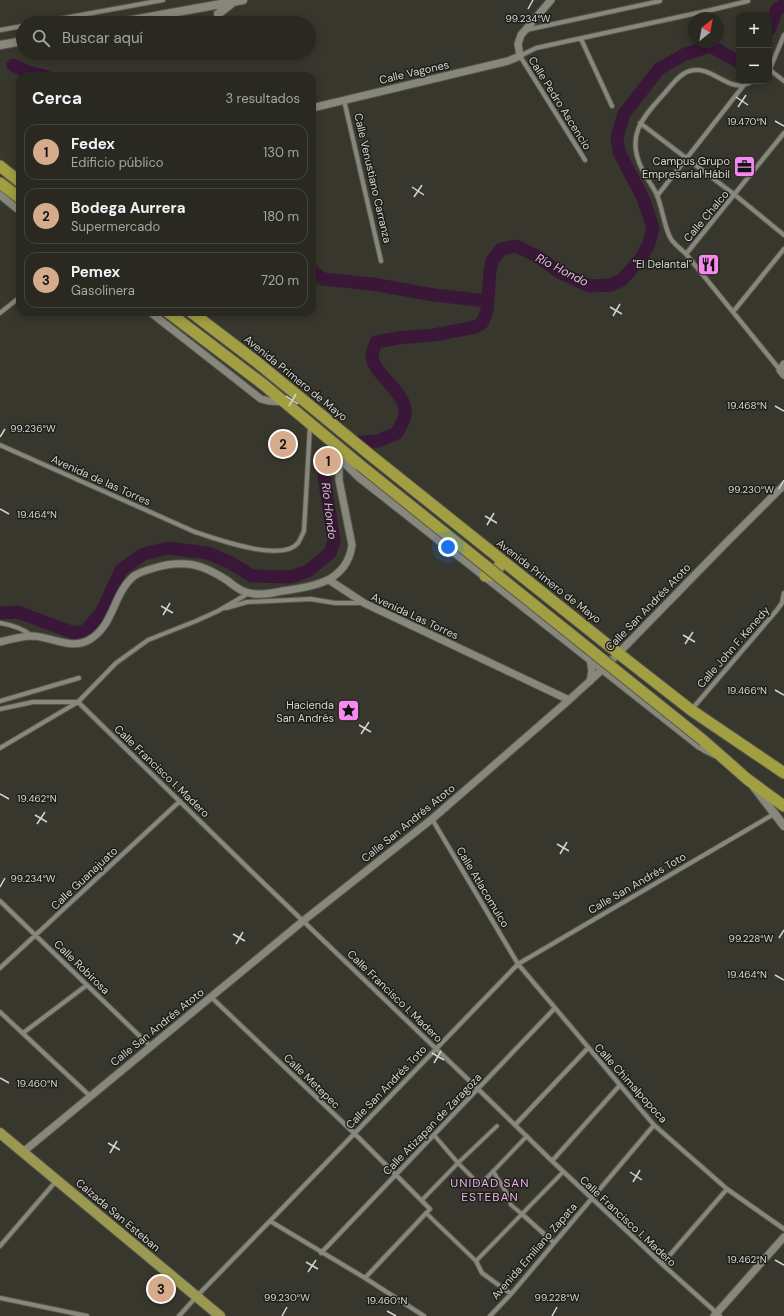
<!DOCTYPE html>
<html lang="es">
<meta charset="utf-8">
<style>
:root{--surface:#292922;--page:#31312a;--text:#f1f3f6;--muted:#a5a6a5;--line:#454540;--accent:#d6ab8b}
body{margin:0;font-family:"DM Sans",sans-serif;background:var(--page);color:var(--text)}
.controls{position:absolute;right:12px;top:12px;display:grid;overflow:hidden;border-radius:8px;box-shadow:0 2px 10px #0003}
.controls button{width:36px;height:36px;display:grid;place-items:center;padding:0;border:0;border-bottom:1px solid var(--line);background:var(--surface);color:var(--text);font:20px sans-serif}
.compass{position:absolute;left:688px;top:12px;width:36px;height:36px;border-radius:50%;background:var(--surface);box-shadow:0 2px 10px #0003;rotate:31deg}
.you{position:absolute;left:448px;top:547px;width:14px;height:14px;margin:-10px;border:3px solid #fff;border-radius:50%;background:#1a73e8;box-shadow:0 0 0 6px #1a73e833}
.badge{display:grid;place-items:center;width:26px;height:26px;border-radius:50%;background:var(--accent);color:#111;font-size:13px;font-weight:700}
.pin{position:absolute;translate:-50% -50%;border:2px solid #fff;box-shadow:0 1px 4px #0006}
.list{margin:0;padding:0;list-style:none}
h2{display:flex;justify-content:space-between;align-items:center;height:52px;margin:0;padding:0 16px;font-size:17px}
h2 small{font-size:13px;font-weight:400;color:var(--muted)}
.list li{display:grid;grid-template-columns:26px 1fr auto;gap:12px;align-items:center;box-sizing:border-box;height:56px;margin:0 8px 8px;padding:0 8px;border:1px solid var(--line);border-radius:12px}
.list b{display:block;font-size:15px;white-space:nowrap}
.list p{margin:0;font-size:13px;white-space:nowrap;color:var(--muted)}
.list em{font-size:13px;font-style:normal;color:var(--muted)}
.icon{flex:none;width:22px;height:22px;fill:none;stroke:currentColor;stroke-width:2;stroke-linecap:round;stroke-linejoin:round}
.map{position:relative;flex:none;width:784px;height:1316px;overflow:hidden}
.search{position:absolute;background:var(--surface);box-shadow:0 2px 10px #0003;left:16px;top:16px;width:300px;height:44px;display:flex;align-items:center;gap:10px;box-sizing:border-box;padding:0 14px;border-radius:22px;color:var(--muted);font-size:15px}
.panel{position:absolute;background:var(--surface);box-shadow:0 2px 10px #0003;left:16px;top:72px;width:300px;height:244px;border-radius:12px}
.map>svg:first-child{display:block}
.lines{fill:none;stroke-linecap:round;stroke-linejoin:round}
.river{stroke:#3a1638;stroke-width:13}
.pedestrian-casing{stroke:#56564d;stroke-width:5.5}
.minor-casing{stroke:#56564d;stroke-width:6}
.tertiary-casing{stroke:#56564d;stroke-width:9}
.secondary-casing{stroke:#56564d;stroke-width:10}
.primary-casing{stroke:#56564d;stroke-width:12}
.trunk-casing{stroke:#56564d;stroke-width:13}
.pedestrian{stroke:#87877b;stroke-width:3.5}
.minor{stroke:#87877b;stroke-width:4}
.tertiary{stroke:#87877b;stroke-width:7}
.secondary{stroke:#87877b;stroke-width:8}
.primary{stroke:#9b9951;stroke-width:10}
.trunk{stroke:#a29f43;stroke-width:11}
.trunk-bridge-casing{stroke:#56564d;stroke-width:13;stroke-linecap:butt}
.trunk-bridge{stroke:#a29f43;stroke-width:11}
.ticks{fill:none;stroke:#d5d5cf;stroke-width:1.5}
.labels{text-anchor:middle;dominant-baseline:central;stroke-width:3;stroke-linejoin:round;paint-order:stroke}
.street-label{font-size:11px;fill:#d5d5cf;stroke:#1e1e1a}
.poi-label{font-size:11px;fill:#d5d5cf;stroke:#1e1e1a;text-anchor:end}
.water-label{font-size:12px;font-style:italic;fill:#f2b1ec;stroke:#1e1e1a}
.neighbourhood-label{font-size:12px;letter-spacing:1px;fill:#edb1e7;stroke:#1e1e1a}
.ticks-label{font-size:10px;text-anchor:middle;fill:#d5d5cf;stroke:#1e1e1a;stroke-width:3;stroke-linejoin:round;paint-order:stroke}
</style>
<div class="map">
<svg width="784" height="1316" viewBox="0 0 784 1316">
<rect width="100%" height="100%" fill="#37372d"/>
<g class="lines">
<!-- river -->
<path class="river" d="M769,30L777,9L784,5
M13,65L28,72L45,76
M312,271L323,279L372,284L434,295L487,301
M360,442L378,441L397,433C399,429 402,424 404,419C413,394 370,374 372,354C373,350 375,346 376,342L398,338L434,335L475,327L482,323L487,311L490,271L492,261L501,249L516,246L537,256L559,272L589,286L611,285L622,280L642,257L649,243L653,228L643,198L619,152L617,137L624,114L659,69L683,55L710,46L739,62
M0,613L18,612L74,633L86,630L101,613L121,570L143,554L168,548L208,553L231,563L252,576L291,577L308,571L330,553L334,541L324,476L327,463"/>
<defs>
<path id="pedestrian" d="M434,1135L458,1163L480,1185L527,1136
M493,1171L506,1192L511,1205L522,1214
M422,1200L458,1163L497,1126
M426,1213L476,1261L563,1172"/>
<path id="minor" d="M37,23L163,0
M0,30L23,26
M526,30L660,1
M581,39L612,106
M770,70L784,81
M769,71L784,35
M753,81C750,82 747,84 744,85C726,89 710,65 690,71C680,73 670,87 663,95C641,119 626,137 642,169C646,178 653,186 657,195C662,207 665,230 671,239C674,244 681,249 686,254L780,370
M344,100L381,261
M640,123L735,195L784,235
M585,160L520,56L536,48L711,10L748,1
M657,196L744,85
M686,254L784,133
M733,312L784,249
M0,313L20,297
M0,445L195,532C216,539 282,563 298,543C300,540 302,535 304,531L310,426
M226,608L247,602L311,599L335,603H362
M0,623C13,625 22,628 32,636
M0,701L79,678
M78,702L251,871L478,1089L552,1161L662,1264L720,1316
M0,709L33,702H78
M692,709L777,610L782,603L784,593
M0,748L78,702L116,663L148,640L196,621L218,611L249,593
M432,819L518,964L620,1085L654,1125L727,1189L784,1229
M0,901L151,1047
M0,968L180,801
M211,997L354,1133L430,1209L365,1278
M0,1012L90,1096
M23,1033L87,985
M515,1125L588,1048
M552,1161L620,1085
M522,1214L553,1242
M270,1221L365,1278L424,1316
M0,1246L57,1180
M321,1253L555,1008
M476,1261L482,1273L511,1294
M662,1264L727,1189
M0,1298L87,1316
M179,1316L196,1297L270,1221L518,964L774,814
M490,1316L511,1294L654,1125"/>
<path id="tertiary" d="M312,108L508,61L520,56L518,44L521,35L551,0
M0,195L20,211
M150,312L261,399L269,401L283,402
M784,364L780,370L784,375
M329,580L364,603L569,700
M0,642C11,639 22,636 33,636C52,637 71,650 89,640C114,626 113,593 134,576C140,572 147,570 154,568C164,565 176,563 187,564C202,565 216,573 228,581C234,586 242,592 249,593C260,596 272,593 282,591C313,587 347,582 352,545L339,480V469L341,460
M590,681L592,671L590,659
M23,1152L303,921L432,819L569,700L603,669L723,546L784,485
M714,1316L784,1237"/>
<path id="secondary" d="M218,14L232,3
M116,23L243,0
M0,45L23,41
M333,443C338,458 348,466 359,477L700,746L707,750L715,754
M754,787L784,826"/>
<path id="primary" d="M0,1133L220,1316"/>
<path id="trunk" d="M0,166L20,182
M0,183L20,198
M168,312L264,385L360,465
M191,312L258,363L369,454L618,653L691,710L784,773
M485,576L494,575L497,572L499,566
M704,741L747,779L784,806"/>
</defs>
<!-- pedestrian casing -->
<use href="#pedestrian" class="pedestrian-casing"/>
<!-- minor casing -->
<use href="#minor" class="minor-casing"/>
<!-- tertiary casing -->
<use href="#tertiary" class="tertiary-casing"/>
<!-- secondary casing -->
<use href="#secondary" class="secondary-casing"/>
<!-- primary casing -->
<use href="#primary" class="primary-casing"/>
<!-- trunk casing -->
<use href="#trunk" class="trunk-casing"/>
<!-- pedestrian -->
<use href="#pedestrian" class="pedestrian"/>
<!-- minor -->
<use href="#minor" class="minor"/>
<!-- tertiary -->
<use href="#tertiary" class="tertiary"/>
<!-- secondary -->
<use href="#secondary" class="secondary"/>
<!-- primary -->
<use href="#primary" class="primary"/>
<!-- trunk -->
<use href="#trunk" class="trunk"/>
<defs>
<path id="trunk-bridge" d="M360,465L704,741"/>
</defs>
<!-- trunk-bridge casing -->
<use href="#trunk-bridge" class="trunk-bridge-casing"/>
<!-- trunk-bridge -->
<use href="#trunk-bridge" class="trunk-bridge"/>
</g>
<!-- ticks -->
<path class="ticks" d="M528,9L533,0M736,97L748,105M738,107L746,95M775,121L784,126M412,187L424,195M414,197L422,185M610,307L622,314M613,316L620,304M286,396L298,404M289,406L296,394M775,406L784,411M0,437L5,429M779,489L784,480M0,509L9,514M485,516L497,523M487,525L494,513M161,606L173,613M163,615L170,603M683,635L695,642M685,644L693,632M775,690L784,695M359,725L371,732M361,734L369,722M0,794L9,799M35,815L47,822M37,824L45,812M557,844L569,851M560,854L567,842M0,887L5,878M233,934L245,941M779,938L784,930M236,944L243,932M775,975L784,980M432,1053L444,1060M434,1063L441,1051M0,1078L9,1083M108,1143L120,1150M110,1153L117,1141M630,1172L642,1180M633,1182L640,1170M775,1260L784,1265M306,1262L318,1269M308,1272L316,1260M387,1311L396,1316M282,1316L287,1307M552,1316L557,1307"/>
<!-- icons -->
<defs>
<symbol id="office-square" viewBox="-11 -11 22 22"><rect x="-9" y="-9" width="18" height="18" rx="4" fill="#f689ee" stroke="#1e1e1a"/><path d="M-6-3h4V-5.5h4V-3h4V5H-6ZM-1-4.5V-3h2v-1.5ZM-6 0V1H6V0Z" fill="#111"/></symbol>
<symbol id="restaurant-square" viewBox="-11 -11 22 22"><rect x="-9" y="-9" width="18" height="18" rx="4" fill="#f689ee" stroke="#1e1e1a"/><path d="M-5-6h1v4h1v-4h1v4h1v-4h1v5L-1.5 .5V6h-2V.5L-5-1ZM5-6V6H3V1.5H1.5Q1.5-4 5-6Z" fill="#111"/></symbol>
<symbol id="sight-square" viewBox="-11 -11 22 22"><rect x="-9" y="-9" width="18" height="18" rx="4" fill="#f689ee" stroke="#1e1e1a"/><path d="M0-6L1.8-2.2L6-1.7L2.9 1.2L3.7 5.4L0 3.3L-3.7 5.4L-2.9 1.2L-6-1.7L-1.8-2.2Z" fill="#111"/></symbol>
</defs>
<g fill-rule="evenodd">
<use href="#office-square" x="732" y="154" width="25" height="25"/>
<use href="#restaurant-square" x="696" y="252" width="25" height="25"/>
<use href="#sight-square" x="336" y="698" width="25" height="25"/>
</g>
<g class="labels">
<!-- street labels -->
<g class="street-label">
<text transform="translate(414 72) rotate(-13)">Calle Vagones</text>
<text transform="translate(560 103) rotate(58)">Calle Pedro Ascencio</text>
<text transform="translate(373 178) rotate(77)">Calle Venustiano Carranza</text>
<text transform="translate(706 216) rotate(-50)">Calle Chalco</text>
<text transform="translate(296 378) rotate(39)">Avenida Primero de Mayo</text>
<text transform="translate(101 480) rotate(24)">Avenida de las Torres</text>
<text transform="translate(549 581) rotate(38)">Avenida Primero de Mayo</text>
<text transform="translate(648 607) rotate(-46)">Calle San Andrés Atoto</text>
<text transform="translate(415 616) rotate(25)">Avenida Las Torres</text>
<text transform="translate(733 647) rotate(-49)">Calle John F. Kenedy</text>
<text transform="translate(162 771) rotate(44)">Calle Francisco I. Madero</text>
<text transform="translate(408 823) rotate(-39)">Calle San Andrés Atoto</text>
<text transform="translate(84 878) rotate(-43)">Calle Guanajuato</text>
<text transform="translate(637 883) rotate(-30)">Calle San Andrés Toto</text>
<text transform="translate(483 887) rotate(59)">Calle Atlacomulco</text>
<text transform="translate(82 967) rotate(44)">Calle Robirosa</text>
<text transform="translate(395 996) rotate(44)">Calle Francisco I. Madero</text>
<text transform="translate(157 1027) rotate(-39)">Calle San Andrés Atoto</text>
<text transform="translate(312 1081) rotate(44)">Calle Metepec</text>
<text transform="translate(631 1083) rotate(48)">Calle Chimalpopoca</text>
<text transform="translate(386 1087) rotate(-46)">Calle San Andrés Toto</text>
<text transform="translate(432 1124) rotate(-46)">Calle Atizapan de Zaragoza</text>
<text transform="translate(118 1215) rotate(40)">Calzada San Esteban</text>
<text transform="translate(628 1221) rotate(43)">Calle Francisco I. Madero</text>
<text transform="translate(534 1251) rotate(-49)">Avenida Emiliano Zapata</text>
</g>
<!-- poi labels -->
<g class="poi-label">
<text x="730" y="161">Campus Grupo<tspan x="730" dy="13">Empresarial Hábil</tspan></text>
<text x="692" y="264">"El Delantal"</text>
<text x="334" y="705">Hacienda<tspan x="334" dy="13">San Andrés</tspan></text>
</g>
<!-- water labels -->
<g class="water-label">
<text transform="translate(562 270) rotate(27)">Río Hondo</text>
<text transform="translate(329 511) rotate(83)">Río Hondo</text>
</g>
<!-- neighbourhood labels -->
<g class="neighbourhood-label">
<text x="490" y="1183">UNIDAD SAN<tspan x="490" dy="14">ESTEBAN</tspan></text>
</g>
</g>
<g class="ticks-label">
<text x="528" y="22">99.234°W</text>
<text x="747" y="125">19.470°N</text>
<text x="747" y="409">19.468°N</text>
<text x="33" y="432">99.236°W</text>
<text x="751" y="493">99.230°W</text>
<text x="37" y="518">19.464°N</text>
<text x="747" y="694">19.466°N</text>
<text x="37" y="802">19.462°N</text>
<text x="33" y="882">99.234°W</text>
<text x="751" y="942">99.228°W</text>
<text x="747" y="978">19.464°N</text>
<text x="37" y="1087">19.460°N</text>
<text x="747" y="1263">19.462°N</text>
<text x="287" y="1301">99.230°W</text>
<text x="557" y="1301">99.228°W</text>
<text x="387" y="1304">19.460°N</text>
</g>
</svg>
<div class="controls">
<button>+</button>
<button>−</button>
</div>
<svg class="compass" viewBox="-18 -18 36 36"><path d="M0-13l5 13h-10z" fill="#e53935"/><path d="M0 13l5-13h-10z" fill="#a5a6a5"/></svg>
<div class="you"></div>
<div class="pin badge" style="left:328px;top:461px">1</div>
<div class="pin badge" style="left:283px;top:444px">2</div>
<div class="pin badge" style="left:161px;top:1289px">3</div>
<div class="search"><svg class="icon" aria-label="search" viewBox="0 0 24 24"><circle cx="10" cy="10" r="6"/><path d="M15 15l6 6"/></svg>Buscar aquí</div>
<section class="panel">
<h2>Cerca<small>3 resultados</small></h2>
<ul class="list">
<li><span class="badge">1</span><div><b>Fedex</b><p>Edificio público</p></div><em>130 m</em></li>
<li><span class="badge">2</span><div><b>Bodega Aurrera</b><p>Supermercado</p></div><em>180 m</em></li>
<li><span class="badge">3</span><div><b>Pemex</b><p>Gasolinera</p></div><em>720 m</em></li>
</ul>
</section>
</div>
